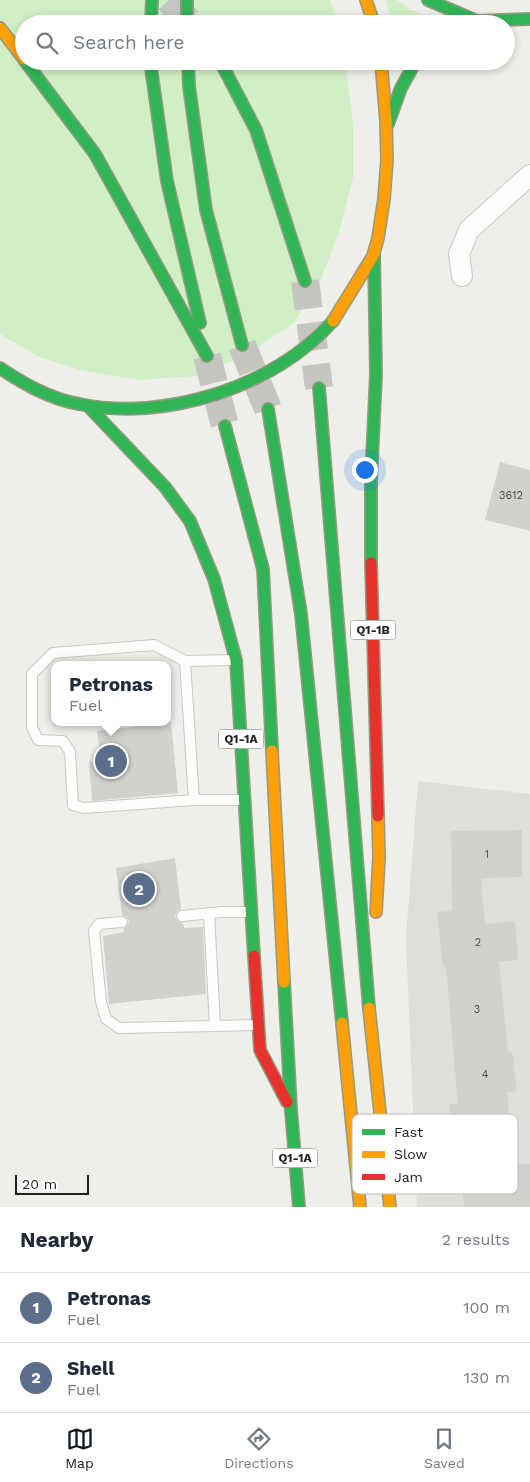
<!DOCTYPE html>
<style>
:root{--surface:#fff;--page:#f6f6f7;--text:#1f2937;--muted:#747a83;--line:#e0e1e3;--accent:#111827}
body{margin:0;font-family:"Work Sans",sans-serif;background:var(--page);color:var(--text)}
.scale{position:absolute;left:15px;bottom:12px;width:74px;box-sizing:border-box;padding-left:5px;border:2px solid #202020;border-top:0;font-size:14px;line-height:18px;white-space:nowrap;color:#202020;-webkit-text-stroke:4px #fff;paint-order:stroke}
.you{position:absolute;left:364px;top:469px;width:18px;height:18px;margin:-12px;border:4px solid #fff;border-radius:50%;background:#1a73e8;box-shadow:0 0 0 8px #1a73e833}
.badge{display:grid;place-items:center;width:32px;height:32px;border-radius:50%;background:var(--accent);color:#fff;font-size:16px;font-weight:700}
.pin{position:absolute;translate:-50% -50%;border:2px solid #fff;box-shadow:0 1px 5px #0006}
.popup{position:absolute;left:51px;top:661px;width:120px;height:65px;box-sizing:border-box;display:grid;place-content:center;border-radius:10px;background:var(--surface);filter:drop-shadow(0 1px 4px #0005);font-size:16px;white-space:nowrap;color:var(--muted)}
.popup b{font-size:19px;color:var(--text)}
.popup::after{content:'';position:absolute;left:50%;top:100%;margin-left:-10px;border:10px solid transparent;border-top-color:var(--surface)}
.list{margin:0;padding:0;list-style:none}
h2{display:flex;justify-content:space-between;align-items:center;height:65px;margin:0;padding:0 20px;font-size:21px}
h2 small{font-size:16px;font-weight:400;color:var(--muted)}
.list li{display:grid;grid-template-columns:32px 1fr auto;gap:15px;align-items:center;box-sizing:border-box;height:70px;padding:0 20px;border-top:1px solid var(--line)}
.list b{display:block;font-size:19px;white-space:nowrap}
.list p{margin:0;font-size:16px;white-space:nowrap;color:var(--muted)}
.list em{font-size:16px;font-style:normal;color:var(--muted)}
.icon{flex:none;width:28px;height:28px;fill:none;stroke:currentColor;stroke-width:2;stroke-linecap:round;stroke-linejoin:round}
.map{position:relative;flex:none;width:530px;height:1207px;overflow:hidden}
.search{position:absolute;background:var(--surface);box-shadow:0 2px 8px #0003;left:15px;right:15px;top:15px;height:55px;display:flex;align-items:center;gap:12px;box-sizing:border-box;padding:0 18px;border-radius:28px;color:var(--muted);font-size:19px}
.sheet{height:205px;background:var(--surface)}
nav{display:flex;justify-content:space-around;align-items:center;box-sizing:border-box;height:70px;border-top:1px solid var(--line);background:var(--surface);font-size:14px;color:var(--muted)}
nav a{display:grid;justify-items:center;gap:2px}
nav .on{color:var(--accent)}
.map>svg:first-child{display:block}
.residential{fill:#dededa}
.grass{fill:#d1efc6}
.building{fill:#d2d1cc}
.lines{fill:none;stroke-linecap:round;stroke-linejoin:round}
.primary-tunnel{stroke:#c6c6c1;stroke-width:28;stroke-dasharray:28 14;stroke-linecap:butt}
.lane-casing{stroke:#c7c7c5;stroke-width:12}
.street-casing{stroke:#c7c7c5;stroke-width:22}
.fast-casing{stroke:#929b7f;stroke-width:14}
.slow-casing{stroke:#929b7f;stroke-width:14}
.jam-casing{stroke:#929b7f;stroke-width:14}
.lane{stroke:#fdfdfc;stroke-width:10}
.street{stroke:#fdfdfc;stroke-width:20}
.fast{stroke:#30b455;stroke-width:11}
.slow{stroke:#ff9f0a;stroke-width:11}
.jam{stroke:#e5322d;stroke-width:11}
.labels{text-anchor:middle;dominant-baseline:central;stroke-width:4;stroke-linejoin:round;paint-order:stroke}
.number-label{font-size:11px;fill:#4c4c4b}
.shield{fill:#fff;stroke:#636363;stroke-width:1}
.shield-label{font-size:12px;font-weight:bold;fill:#202020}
.key{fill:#fff;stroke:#bcbcbc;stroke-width:1}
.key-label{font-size:14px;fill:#202020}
</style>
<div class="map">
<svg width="530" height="1207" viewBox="0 0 530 1207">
<rect width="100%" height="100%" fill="#efefe9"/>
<!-- residential -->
<path class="residential" d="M418,781L530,794V1207H417L406,938Z"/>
<!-- grass -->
<path class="grass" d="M0,0H330L339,24H24V61H345L353,123V178L339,232L319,284L294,323L244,356L196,376L139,380L84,371L39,357L0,334Z
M386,0H397L410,9L442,22L440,24H392Z"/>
<!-- building -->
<path class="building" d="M500,462L530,470V531L485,520Z
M140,722H171L178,793L92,801L89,762L101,759L97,731L141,726Z
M522,830V877L481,878L485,924L515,921L518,960L499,962L508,1052L512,1051L517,1091L507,1092L515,1165L530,1164V1207H464L459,1155H455L449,1104L458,1103L446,967H443L437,912L452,911L451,831Z
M175,858L181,909L176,913L175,917L179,922L183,923L184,928L203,927L206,994L109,1004L103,936L124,932L123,929L128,925L129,922L127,918L122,915L116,868Z"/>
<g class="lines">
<!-- primary-tunnel -->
<path class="primary-tunnel" d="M169,0L191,24
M305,281L319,388
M242,345L268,409
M207,356L225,426"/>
<defs>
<path id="lane" d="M235,660L185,661L154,645L53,653L32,674V727L38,740L63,741L70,752L73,805L84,808L194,800H243
M185,661L194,800
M182,916L221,912H251
M122,922L99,924L94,931L101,1002L106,1019L119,1028L215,1026L209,913
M215,1026L257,1025"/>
<path id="street" d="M462,276L459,254L469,230L530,175"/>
<path id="fast" d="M187,0V24
M428,0L477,21
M151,24L152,0
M470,24L477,21L530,19
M25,61L95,154L207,356
M150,61L167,181L200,323
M188,61L189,86L206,210L242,345
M220,61L256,130L305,281
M388,124L401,88L416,61
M0,368C24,384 50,399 79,404C164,422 275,387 333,321
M319,388L369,1008
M88,406L165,487L190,521L214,579L236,660L254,956
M268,409L301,614L342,1023
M225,426L263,569L272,751
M371,563V480L376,374L374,254
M284,982L291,1110L299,1207"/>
<path id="slow" d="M366,0L374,24
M0,28L24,59
M333,321L373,256L378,238L384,199L387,160L386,121L381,61
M272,751L284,982
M376,912L379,857L378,816
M369,1008L390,1207
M342,1023L360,1207"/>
<path id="jam" d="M371,563L378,816
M254,956L260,1050L287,1102"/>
</defs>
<!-- lane casing -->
<use href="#lane" class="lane-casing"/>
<!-- street casing -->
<use href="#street" class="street-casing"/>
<!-- fast casing -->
<use href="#fast" class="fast-casing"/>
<!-- slow casing -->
<use href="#slow" class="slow-casing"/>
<!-- jam casing -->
<use href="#jam" class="jam-casing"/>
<!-- lane -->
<use href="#lane" class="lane"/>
<!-- street -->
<use href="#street" class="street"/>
<!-- fast -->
<use href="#fast" class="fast"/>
<!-- slow -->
<use href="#slow" class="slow"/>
<!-- jam -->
<use href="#jam" class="jam"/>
</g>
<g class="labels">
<!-- number labels -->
<g class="number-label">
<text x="511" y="495">3612</text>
<text x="487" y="854">1</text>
<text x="478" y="942">2</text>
<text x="477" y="1009">3</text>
<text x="485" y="1074">4</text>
</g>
<!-- shield labels -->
<g class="shield">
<rect x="350.5" y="620.5" width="45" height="19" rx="4"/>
<rect x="218.5" y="729.5" width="45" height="19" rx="4"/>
<rect x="272.5" y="1148.5" width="45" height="19" rx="4"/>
</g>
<g class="shield-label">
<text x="373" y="630">Q1-1B</text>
<text x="241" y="739">Q1-1A</text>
<text x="295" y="1158">Q1-1A</text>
</g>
</g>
<!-- legend -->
<rect x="352" y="1114" width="166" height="80" rx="8" class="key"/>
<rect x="362" y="1129" width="23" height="6" fill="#30b455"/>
<rect x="362" y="1151" width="23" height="7" fill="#ff9f0a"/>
<rect x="362" y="1174" width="23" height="6" fill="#e5322d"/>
<g class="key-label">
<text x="394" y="1137">Fast</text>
<text x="394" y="1159">Slow</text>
<text x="394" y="1182">Jam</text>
</g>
</svg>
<div class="scale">20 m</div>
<div class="you"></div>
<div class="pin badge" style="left:111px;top:761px;background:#5c6f8a">1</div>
<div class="popup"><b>Petronas</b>Fuel</div>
<div class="pin badge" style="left:139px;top:889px;background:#5c6f8a">2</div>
<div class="search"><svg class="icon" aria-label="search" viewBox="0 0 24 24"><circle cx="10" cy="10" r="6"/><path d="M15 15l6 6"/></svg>Search here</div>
</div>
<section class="sheet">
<h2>Nearby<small>2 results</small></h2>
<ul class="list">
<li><span class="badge" style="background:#5c6f8a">1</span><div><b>Petronas</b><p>Fuel</p></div><em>100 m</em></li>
<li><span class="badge" style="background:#5c6f8a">2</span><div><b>Shell</b><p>Fuel</p></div><em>130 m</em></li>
</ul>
</section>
<nav>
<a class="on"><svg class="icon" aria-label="map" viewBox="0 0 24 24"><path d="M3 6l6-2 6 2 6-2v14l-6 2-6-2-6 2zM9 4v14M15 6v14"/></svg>Map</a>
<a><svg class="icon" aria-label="directions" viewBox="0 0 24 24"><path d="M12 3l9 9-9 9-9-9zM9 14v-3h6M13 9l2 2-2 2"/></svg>Directions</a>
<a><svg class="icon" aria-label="saved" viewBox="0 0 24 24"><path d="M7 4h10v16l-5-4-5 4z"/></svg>Saved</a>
</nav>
